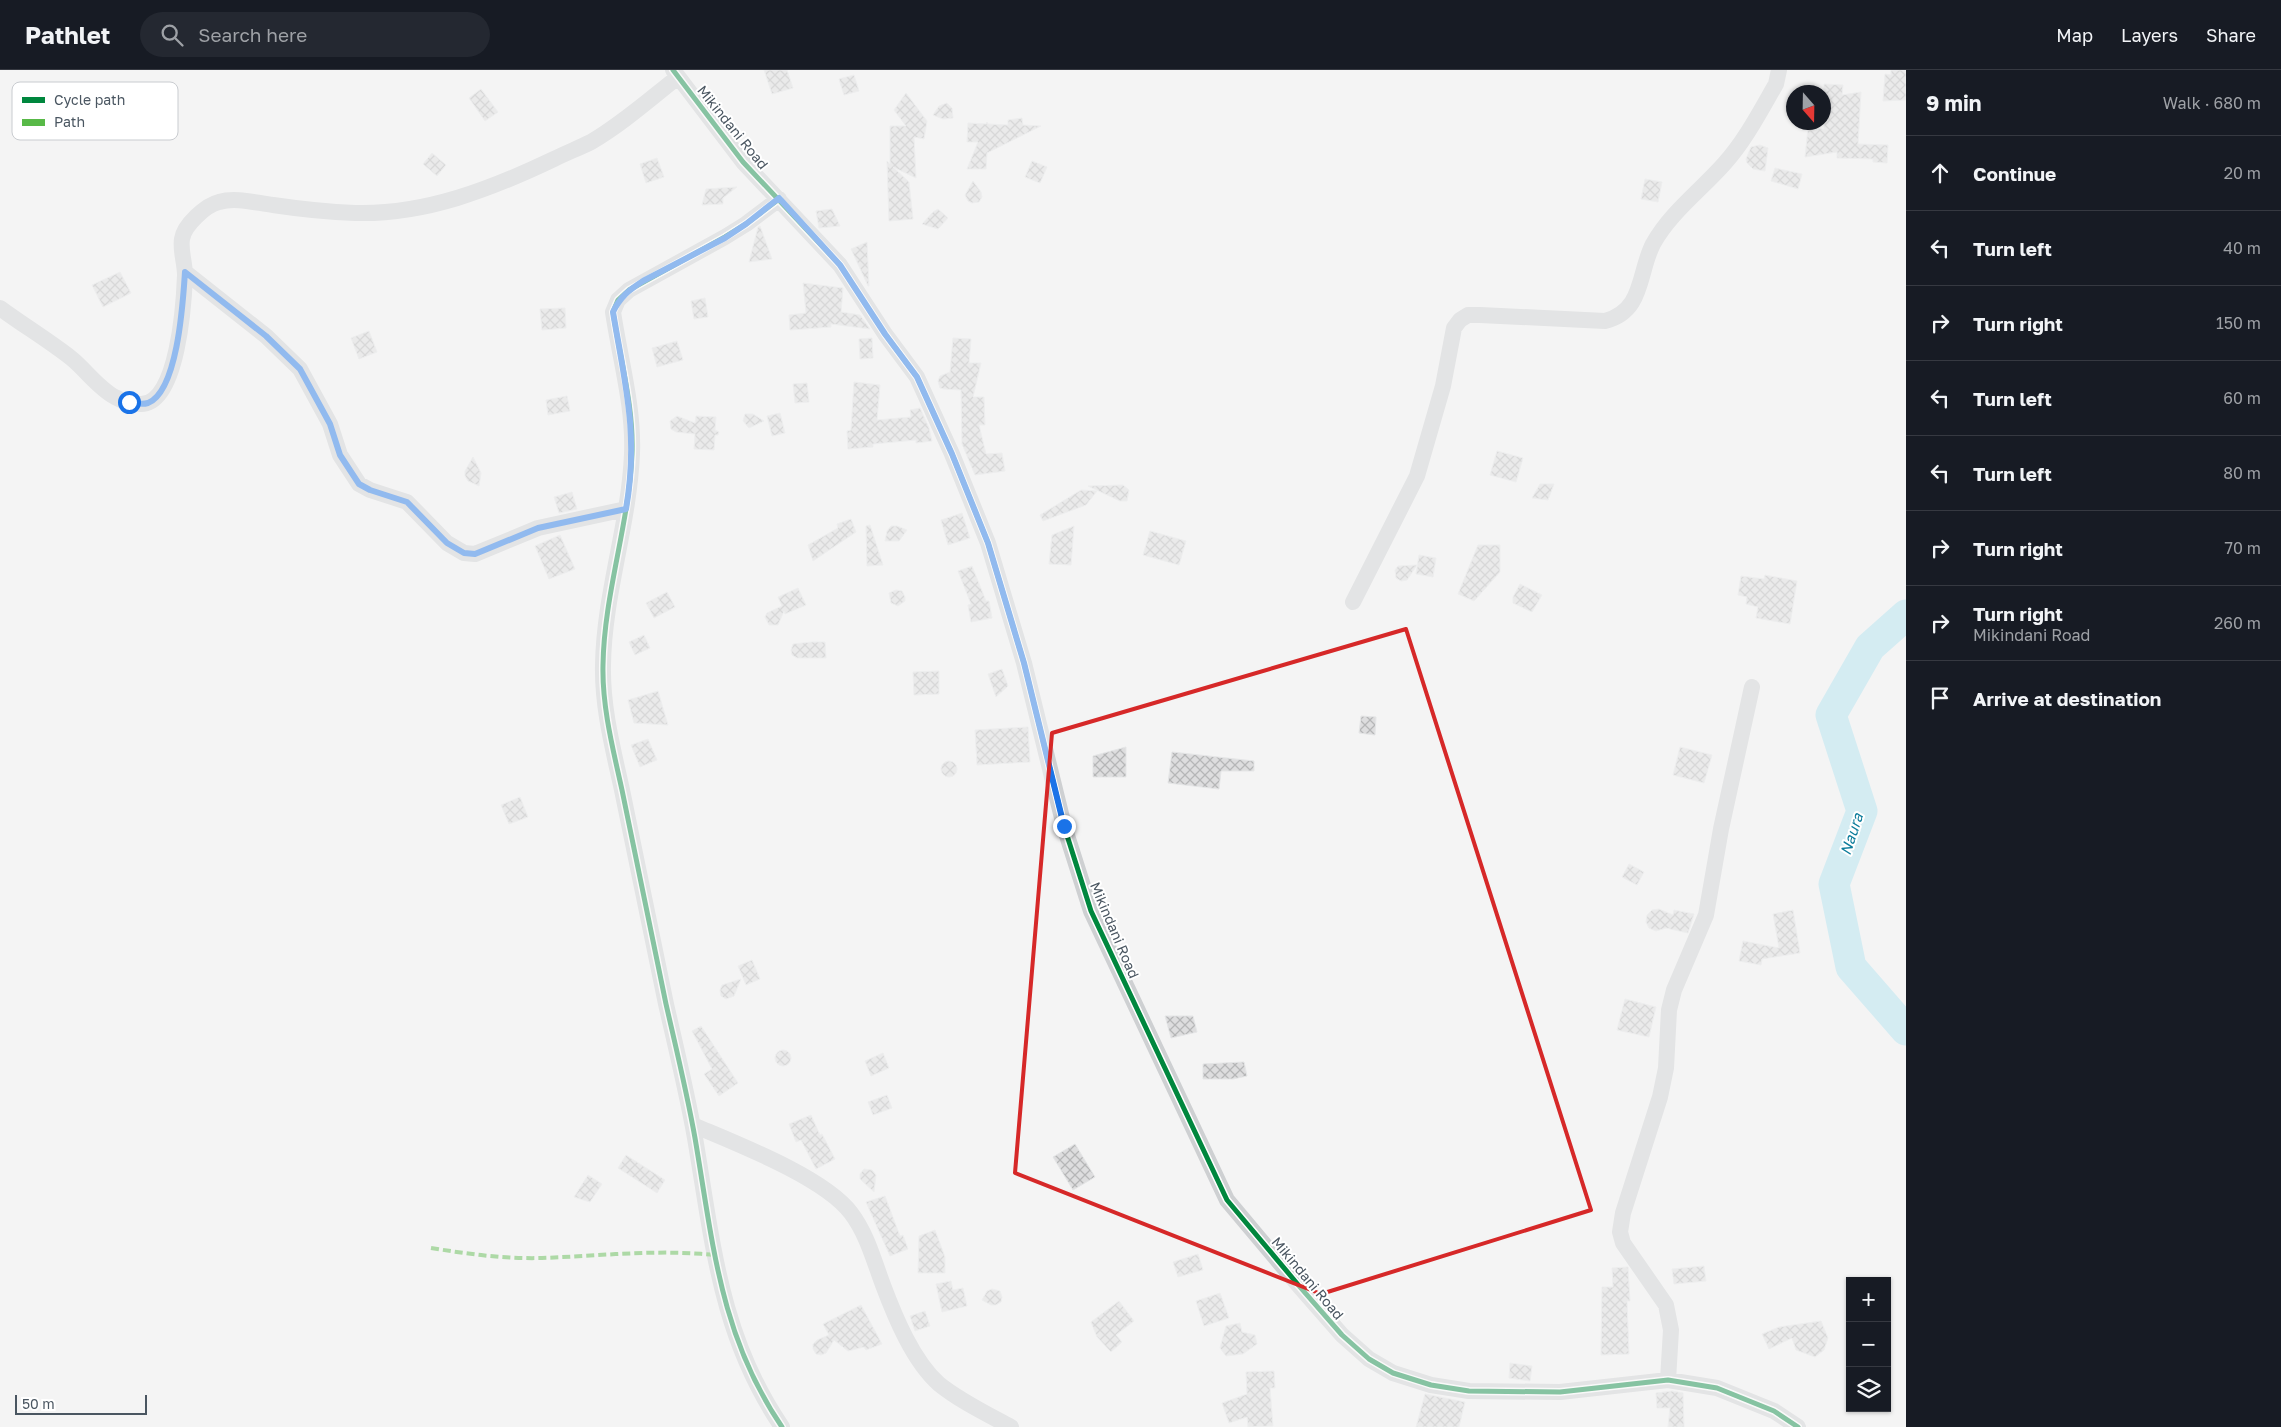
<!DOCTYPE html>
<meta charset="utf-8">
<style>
:root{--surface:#171b24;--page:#242831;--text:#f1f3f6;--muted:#9ea1a6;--line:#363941}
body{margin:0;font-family:"Golos Text",sans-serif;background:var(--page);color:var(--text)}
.controls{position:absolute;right:15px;bottom:15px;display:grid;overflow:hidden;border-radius:0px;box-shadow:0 1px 4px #0004}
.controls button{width:45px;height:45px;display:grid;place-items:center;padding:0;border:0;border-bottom:1px solid var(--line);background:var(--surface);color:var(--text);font:25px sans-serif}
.compass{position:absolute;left:1786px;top:15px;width:45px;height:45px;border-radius:50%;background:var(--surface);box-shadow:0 1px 4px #0004;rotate:160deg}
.scale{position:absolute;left:15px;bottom:12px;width:132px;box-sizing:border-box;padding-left:5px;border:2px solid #4a5661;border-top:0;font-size:14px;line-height:18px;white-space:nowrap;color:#4a5661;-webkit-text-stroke:4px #fff;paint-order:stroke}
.stop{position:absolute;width:15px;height:15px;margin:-11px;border:4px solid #1a73e8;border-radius:50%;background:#fff}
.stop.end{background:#1a73e8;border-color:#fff;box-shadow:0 1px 5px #0008}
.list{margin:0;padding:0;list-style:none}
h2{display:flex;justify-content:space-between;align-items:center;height:65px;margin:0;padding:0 20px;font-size:21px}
h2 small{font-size:16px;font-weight:400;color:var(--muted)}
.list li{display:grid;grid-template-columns:32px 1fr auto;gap:15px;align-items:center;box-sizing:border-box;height:75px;padding:0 20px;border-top:1px solid var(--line)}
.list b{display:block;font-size:19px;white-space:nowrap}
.list p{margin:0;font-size:16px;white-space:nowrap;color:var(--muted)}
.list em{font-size:16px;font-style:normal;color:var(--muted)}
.icon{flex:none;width:28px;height:28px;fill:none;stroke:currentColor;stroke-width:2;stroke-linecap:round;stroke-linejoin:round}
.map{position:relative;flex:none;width:1906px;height:1357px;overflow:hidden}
header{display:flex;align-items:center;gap:30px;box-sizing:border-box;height:70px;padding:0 25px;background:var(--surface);border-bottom:1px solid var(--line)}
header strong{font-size:24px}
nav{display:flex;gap:28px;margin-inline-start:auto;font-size:18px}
.search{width:350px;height:45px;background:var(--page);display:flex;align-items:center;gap:12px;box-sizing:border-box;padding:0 18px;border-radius:28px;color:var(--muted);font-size:19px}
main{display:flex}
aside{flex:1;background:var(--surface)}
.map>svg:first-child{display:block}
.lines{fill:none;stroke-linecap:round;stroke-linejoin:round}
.river{stroke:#aee2f0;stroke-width:31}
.building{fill:url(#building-cross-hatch);stroke:#e5e6e7}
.street{stroke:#ced0d2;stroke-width:16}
.quiet{stroke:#58b947;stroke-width:4;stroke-dasharray:8 4;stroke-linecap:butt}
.cycleway-casing{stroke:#fff;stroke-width:8}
.cycleway{stroke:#00873e;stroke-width:5}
.route{stroke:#1a73e8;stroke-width:6}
.marked{fill:none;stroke:#d62828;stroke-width:4;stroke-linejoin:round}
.labels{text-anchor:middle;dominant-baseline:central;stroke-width:4;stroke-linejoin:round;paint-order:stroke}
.street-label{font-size:14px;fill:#4a5661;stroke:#fff}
.water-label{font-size:15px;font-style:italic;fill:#0c7c9b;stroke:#fff}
.key{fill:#fff;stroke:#c9ccd0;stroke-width:1}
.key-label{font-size:14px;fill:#4a5661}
</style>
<header>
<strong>Pathlet</strong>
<div class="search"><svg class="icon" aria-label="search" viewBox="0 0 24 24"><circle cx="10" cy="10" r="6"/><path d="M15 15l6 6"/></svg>Search here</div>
<nav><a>Map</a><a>Layers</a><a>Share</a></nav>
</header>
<main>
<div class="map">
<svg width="1906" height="1357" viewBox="0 0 1906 1357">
<defs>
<pattern id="building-cross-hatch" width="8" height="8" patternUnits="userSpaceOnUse" patternTransform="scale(1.25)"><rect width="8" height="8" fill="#ddddde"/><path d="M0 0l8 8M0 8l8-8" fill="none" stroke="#b5b6b7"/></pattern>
</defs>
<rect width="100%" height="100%" fill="#f4f4f4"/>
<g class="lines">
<!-- river -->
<path class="river" d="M1906,545L1870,577L1831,645L1862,741L1834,814L1851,897L1906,960"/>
</g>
<!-- building -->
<path class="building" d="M764,0H787L793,18L772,24Z
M1891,0H1906V30L1883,31L1885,4L1891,5Z
M854,5L859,21L844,25L839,9Z
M1824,14L1843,15L1842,25L1861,22L1858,74L1888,75L1887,93L1873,92V89L1837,88V82L1805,87L1808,58L1824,59Z
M481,19L498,42L485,51L469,28Z
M906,23L927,51L924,69L914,67L916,108L893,97L909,112L913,149L889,151L887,91L890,94V56H906L894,40Z
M947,33L952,38L953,48L943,49L933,45L939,36Z
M1022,48L1023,55L1041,56L987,83L986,99H967L978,72H967L968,53L986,54L987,52L988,54L1008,55V50Z
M1760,75L1768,78L1765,101L1753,99L1747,93L1746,89L1751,77Z
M432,83L446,95L437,106L423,94Z
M657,88L664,107L646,113L640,94Z
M1032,91L1047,97L1040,113L1025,107Z
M1775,98L1802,104L1798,119L1771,111Z
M1645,109L1662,112L1658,132L1641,129Z
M973,111L981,122L982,127L979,132L972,133L968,131L965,125Z
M737,117L723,128V134L702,135L706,119Z
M832,139L840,156L819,158L816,141Z
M938,139L948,148L938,159L922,154L933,142Z
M760,156L772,189L749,192L758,157Z
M867,172L869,216H868L851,179Z
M120,202L131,223L103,237L92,215Z
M803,213L843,218L841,242L860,245L870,259L831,254V257L790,260L789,245L806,243Z
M705,228L708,247L694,249L691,231Z
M565,238L566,258L542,260L540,239Z
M369,261L377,282L359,289L351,268Z
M872,268L873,288L860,289L859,269Z
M953,268L971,269L969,293H981L973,327H984L985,355H979L986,384L1002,383L1005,401L975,405L962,374L961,320L944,319L940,318L938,311L940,306L950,302Z
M677,271L683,290L657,297L652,278Z
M854,312L880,315L877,350L911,347L910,340L920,338L929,358L932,371L916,373V370L873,374V377L848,379L847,361L851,360Z
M807,313L809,332L795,333L793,314Z
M567,326L570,341L548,345L546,330Z
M780,343L785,363L772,366L767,346Z
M745,344H753L764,351L749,358L743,351Z
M677,346L695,353L696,346L716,347L715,360L719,362L718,365H715L714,380L694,379L695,364L676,362L671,359L670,351Z
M1497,381L1523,388L1516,412L1490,405Z
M473,387L481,403L479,416L468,411L465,406V401Z
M1540,414H1554L1548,430L1532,428Z
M1123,415L1129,420L1127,431H1120L1088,416Z
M1081,420L1097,421L1086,435L1043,451L1040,445Z
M572,422L577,439L559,443L554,427Z
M962,443L970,468L948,475L941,450Z
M851,449L856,462L813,491L808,475L838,458L837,454Z
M870,455L883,495L867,496L866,456Z
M891,456H897L907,460L899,471H885L887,461Z
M1074,456L1071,495L1049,494L1052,465Z
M1150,461L1186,471L1179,495L1143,485Z
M560,465L575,499L549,509L535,476Z
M1478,475H1500V502L1474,531L1458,524Z
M1419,485L1436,488L1433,507L1416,504Z
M1417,495L1407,510L1401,511L1396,508L1395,500L1398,496Z
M972,496L986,531H989L992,548L971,552L968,535L971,534L958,501Z
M1765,505L1797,511L1790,554L1756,548L1758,537L1746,534L1747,527L1738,525L1741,506L1764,509Z
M1520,514L1542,525L1532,542L1513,533V527Z
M798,518L806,535L785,544L784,541L778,555H769L765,547L767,543L782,536L778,527Z
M896,520L902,521L905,527V531L898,536L891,533L889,523Z
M667,522L675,537L654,548L646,533Z
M644,565L650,578L635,585L629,572Z
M812,572H825L826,588H797L792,585L791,580L793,574Z
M1002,599L1008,616L996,627L988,604Z
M939,601V624L914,625L913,602Z
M658,621L668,655L634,653L628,630Z
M1361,646L1376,647L1375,665L1359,663Z
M1028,657L1030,692L977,695L975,660Z
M648,669L657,690L640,697L631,675Z
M1126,677V707H1093V686Z
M1680,677L1712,685L1704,713L1673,705Z
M1172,682L1254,691V701H1221L1219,719L1168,713Z
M941 699a8 8 0 1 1 16 0a8 8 0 1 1-16 0Z
M520,727L528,747L509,754L501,735Z
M1629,794L1644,802L1637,815L1622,807Z
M1659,839L1673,845L1674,840L1694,844L1688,863L1666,858L1656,861L1649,858L1646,852L1647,845L1652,840Z
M1793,840L1800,883L1762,889L1761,895L1739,891L1743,871L1779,878L1773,844Z
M752,890L760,909L746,915L738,896Z
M741,909L734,926L726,929L721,926L720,920L722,915Z
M1625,929L1656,937L1649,967L1617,960Z
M1165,946H1193L1197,962L1171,968Z
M701,956L738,1013L719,1026L704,1004L712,999L692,961Z
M775 988a8 8 0 1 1 16 0a8 8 0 1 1-16 0Z
M883,983L889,998L871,1006L865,991Z
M1244,992L1247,1006L1233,1009H1203V994Z
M887,1025L892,1038L873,1045L868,1032Z
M811,1045L820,1065L822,1064L835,1089L816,1099L801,1070L796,1072L789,1054Z
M1075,1074L1095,1107L1073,1120L1053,1087Z
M626,1085L665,1110L657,1123L618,1098Z
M864,1099L872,1100L876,1105L874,1122L860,1109V1104Z
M588,1105L602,1114L590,1132L574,1127Z
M885,1126L900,1166L903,1165L908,1179L890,1186L866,1132Z
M935,1160L945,1187V1203H918L919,1166Z
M1198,1184L1203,1200L1178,1207L1173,1192Z
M1704,1196L1706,1211L1674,1214L1672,1199Z
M1628,1197L1630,1231H1627L1629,1284L1601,1285L1602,1217H1613L1612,1198Z
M951,1211L953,1220L963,1218L967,1236L942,1242L936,1214Z
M992,1219L1000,1221L1002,1227L1001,1232L996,1235H991L982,1230L987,1221Z
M1220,1223L1229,1248L1204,1256L1196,1231Z
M1119,1231L1134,1251L1116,1265L1122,1272L1111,1282L1097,1267L1091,1252Z
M861,1235L882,1274L866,1280L864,1277L848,1281L834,1270L826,1283L821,1285L816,1284L813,1279V1274L817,1270L829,1265L823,1254Z
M925,1241L930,1256L915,1261L910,1246Z
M1821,1251L1828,1268L1824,1280L1815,1287L1796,1280L1792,1268L1769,1279L1762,1264L1779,1257Z
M1240,1253L1242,1262L1255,1265L1257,1274L1243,1284L1226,1286L1220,1278L1226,1256Z
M1510,1293L1532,1296L1530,1311L1509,1308Z
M1274,1301L1275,1318H1270L1273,1356L1248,1357L1247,1347L1229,1353L1222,1333L1247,1324L1246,1302Z
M1672,1321L1683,1323L1684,1357H1668L1670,1338H1657L1656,1323Z
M1425,1324L1465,1332L1459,1357H1416Z"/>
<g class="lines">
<!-- street -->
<path class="street" d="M673,0L743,92L840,195L885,264L917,307L952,384L988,473L1024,593L1064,756L1091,841L1227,1130L1300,1217L1342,1265L1369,1289L1393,1303L1431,1315L1469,1321L1560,1322L1668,1310L1717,1318L1774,1341L1798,1357
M779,129L746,154L725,167L629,220L618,230L613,242C620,289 634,337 632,384C629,455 604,524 603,595C602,637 613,679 622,720C636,791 651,862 666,934C676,978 687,1023 695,1068C713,1173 720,1266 782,1357
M185,202L266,266L300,299L330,354L340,385L359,414L370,420L407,432L447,473L464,483L475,484L538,458L626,439
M0,238C23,255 48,270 71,288C85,299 98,318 115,327C122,331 132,334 141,334C178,334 184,232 185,205C185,193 180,180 182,169C184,155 206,135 219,132C236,127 256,133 273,135C300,139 327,142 355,143C425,145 491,119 554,89C566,83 579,78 591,72C622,54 650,29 678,7
M1353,532L1417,406L1443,316L1454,258L1460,250L1468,245H1480L1605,251C1644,241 1638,203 1653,174C1670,143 1701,120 1724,94C1745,71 1761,40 1776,14L1779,0
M693,1055C735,1073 824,1107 851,1143C867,1164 874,1191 883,1215C895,1247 913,1291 939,1314C960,1331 987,1344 1011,1357
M1668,1310L1671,1260L1666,1235L1623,1173L1620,1162L1623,1143L1660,1027L1666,998L1669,940L1674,920L1706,845L1721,759L1752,617"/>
<!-- quiet -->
<path class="quiet" d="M431,1178C468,1184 504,1189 542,1188C599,1186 657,1179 714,1185"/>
<defs>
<path id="cycleway" d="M673,0L743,92L840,195L885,264L917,307L952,384L988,473L1024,593L1064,756L1091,841L1227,1130L1300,1217L1342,1265L1369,1289L1393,1303L1431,1315L1469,1321L1560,1322L1668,1310L1717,1318L1774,1341L1798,1357
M779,129L746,154L725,167L629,220L618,230L613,242C620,289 634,337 632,384C629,455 604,524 603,595C602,637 613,679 622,720C636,791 651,862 666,934C676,978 687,1023 695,1068C713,1173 720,1266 782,1357"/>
</defs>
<!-- cycleway casing -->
<use href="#cycleway" class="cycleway-casing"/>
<!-- cycleway -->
<use href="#cycleway" class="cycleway"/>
</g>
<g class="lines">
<!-- route -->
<path class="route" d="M129,332C135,333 141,335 148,333C178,321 183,231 185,202L266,266L300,299L330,354L340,385L359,414L370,420L407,432L447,473L464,483L475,484L538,458L626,439C639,364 625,314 613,242C620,227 629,220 643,211L725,168L746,154L779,128L840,195L885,264L917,307L952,384L988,473L1024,593L1064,756"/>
</g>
<!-- marked area -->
<path d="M0 0H1906V1357H0ZM1406,559L1591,1140L1321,1224L1015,1103L1052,663Z" fill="#f4f4f4" fill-opacity=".55" fill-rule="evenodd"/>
<path class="marked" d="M1406,559L1591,1140L1321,1224L1015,1103L1052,663Z"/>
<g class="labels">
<!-- street labels -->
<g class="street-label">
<text transform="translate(733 57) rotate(51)">Mikindani Road</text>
<text transform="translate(1115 860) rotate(67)">Mikindani Road</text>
<text transform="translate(1308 1208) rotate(50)">Mikindani Road</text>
</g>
<!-- water labels -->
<g class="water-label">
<text transform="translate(1851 764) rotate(-72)">Naura</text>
</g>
</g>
<!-- legend -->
<rect x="12" y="12" width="166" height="58" rx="8" class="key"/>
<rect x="22" y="27" width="23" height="6" fill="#00873e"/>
<rect x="22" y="49" width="23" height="7" fill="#58b947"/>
<g class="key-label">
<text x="54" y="35">Cycle path</text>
<text x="54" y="57">Path</text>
</g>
</svg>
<div class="controls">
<button>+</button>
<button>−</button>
<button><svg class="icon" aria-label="layers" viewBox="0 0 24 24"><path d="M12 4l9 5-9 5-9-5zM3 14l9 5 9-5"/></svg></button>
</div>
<svg class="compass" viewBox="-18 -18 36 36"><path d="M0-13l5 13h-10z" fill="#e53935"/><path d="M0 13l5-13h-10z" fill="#9ea1a6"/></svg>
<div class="scale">50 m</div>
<div class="stop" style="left:129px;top:332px"></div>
<div class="stop end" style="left:1064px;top:756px"></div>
</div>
<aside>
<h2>9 min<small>Walk · 680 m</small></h2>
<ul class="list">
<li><svg class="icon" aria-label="ahead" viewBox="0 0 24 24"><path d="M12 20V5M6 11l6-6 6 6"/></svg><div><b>Continue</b></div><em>20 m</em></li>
<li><svg class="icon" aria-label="left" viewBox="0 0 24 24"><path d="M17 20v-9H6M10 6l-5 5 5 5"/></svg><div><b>Turn left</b></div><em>40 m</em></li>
<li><svg class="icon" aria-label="right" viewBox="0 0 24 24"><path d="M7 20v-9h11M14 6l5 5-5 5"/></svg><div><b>Turn right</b></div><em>150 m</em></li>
<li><svg class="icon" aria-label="left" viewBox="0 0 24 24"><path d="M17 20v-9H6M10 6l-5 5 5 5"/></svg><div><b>Turn left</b></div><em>60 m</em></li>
<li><svg class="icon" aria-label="left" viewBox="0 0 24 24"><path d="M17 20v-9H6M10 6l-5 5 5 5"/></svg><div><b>Turn left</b></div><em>80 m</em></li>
<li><svg class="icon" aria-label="right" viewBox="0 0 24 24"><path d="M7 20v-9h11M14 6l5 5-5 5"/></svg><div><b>Turn right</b></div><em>70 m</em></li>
<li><svg class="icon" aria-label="right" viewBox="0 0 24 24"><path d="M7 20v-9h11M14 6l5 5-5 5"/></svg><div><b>Turn right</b><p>Mikindani Road</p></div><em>260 m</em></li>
<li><svg class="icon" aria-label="arrive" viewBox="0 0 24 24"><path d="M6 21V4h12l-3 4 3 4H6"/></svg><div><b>Arrive at destination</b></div></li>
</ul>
</aside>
</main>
